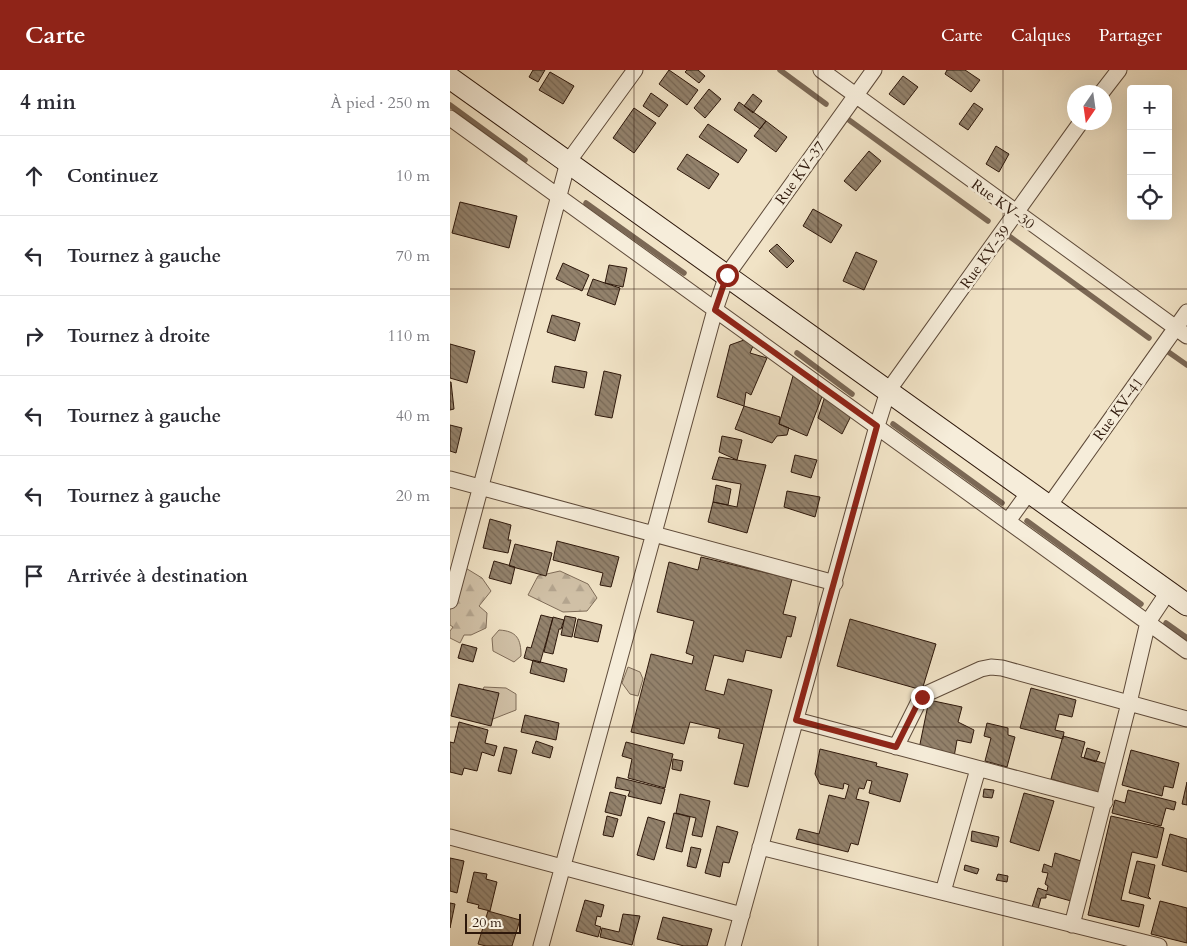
<!DOCTYPE html>
<html lang="fr">
<meta charset="utf-8">
<style>
:root{--surface:#fff;--page:#f2f2f3;--text:#2b2b33;--muted:#7c7c81;--line:#e1e1e2;--accent:#8f2418}
body{margin:0;font-family:Cardo,serif;background:var(--page);color:var(--text)}
.controls{position:absolute;right:15px;top:15px;display:grid;overflow:hidden;border-radius:5px;box-shadow:0 5px 20px #0002}
.controls button{width:45px;height:45px;display:grid;place-items:center;padding:0;border:0;border-bottom:1px solid var(--line);background:var(--surface);color:var(--text);font:25px sans-serif}
.compass{position:absolute;left:617px;top:15px;width:45px;height:45px;border-radius:50%;background:var(--surface);box-shadow:0 5px 20px #0002;rotate:193deg}
.scale{position:absolute;left:15px;bottom:12px;width:56px;box-sizing:border-box;padding-left:5px;border:2px solid #2e180b;border-top:0;font-size:14px;line-height:18px;white-space:nowrap;color:#2e180b;-webkit-text-stroke:4px #f6edda;paint-order:stroke}
.stop{position:absolute;width:15px;height:15px;margin:-11px;border:4px solid #8f2418;border-radius:50%;background:#fff}
.stop.end{background:#8f2418;border-color:#fff;box-shadow:0 1px 5px #0008}
.list{margin:0;padding:0;list-style:none}
h2{display:flex;justify-content:space-between;align-items:center;height:65px;margin:0;padding:0 20px;font-size:21px}
h2 small{font-size:16px;font-weight:400;color:var(--muted)}
.list li{display:grid;grid-template-columns:32px 1fr auto;gap:15px;align-items:center;box-sizing:border-box;height:80px;padding:0 20px;border-top:1px solid var(--line)}
.list b{display:block;font-size:19px;white-space:nowrap}
.list em{font-size:16px;font-style:normal;color:var(--muted)}
.icon{flex:none;width:28px;height:28px;fill:none;stroke:currentColor;stroke-width:2;stroke-linecap:round;stroke-linejoin:round}
.map{position:relative;flex:none;width:737px;height:876px;overflow:hidden}
header{display:flex;align-items:center;gap:30px;box-sizing:border-box;height:70px;padding:0 25px;background:var(--accent);color:#fff}
header strong{font-size:24px}
nav{display:flex;gap:28px;margin-inline-start:auto;font-size:18px}
main{display:flex}
aside{flex:1;background:var(--surface)}
.map>svg:first-child{display:block}
.green{fill:#d0c0a6;stroke:#7f6c58}
.forest{fill:url(#forest-firs);stroke:#7f6c58}
.lines{fill:none;stroke-linecap:round;stroke-linejoin:round}
.stream{stroke:#7b6855;stroke-width:5.5}
.building{fill:url(#building-back-hatch);stroke:#2e180b}
.street-casing{stroke:#5f4b3a;stroke-width:17}
.secondary-casing{stroke:#2e180b;stroke-width:23}
.street{stroke:#f6edda;stroke-width:15}
.secondary{stroke:#f6edda;stroke-width:21}
.route{stroke:#8f2418;stroke-width:6}
.grid{fill:none;stroke:#2e180b;stroke-width:1;stroke-opacity:0.55}
.labels{text-anchor:middle;dominant-baseline:central;stroke-width:5;stroke-linejoin:round;paint-order:stroke}
.street-label{font-size:15px;fill:#2e180b;stroke:#f6edda}
</style>
<header>
<strong>Carte</strong>
<nav><a>Carte</a><a>Calques</a><a>Partager</a></nav>
</header>
<main>
<aside>
<h2>4 min<small>À pied · 250 m</small></h2>
<ul class="list">
<li><svg class="icon" aria-label="ahead" viewBox="0 0 24 24"><path d="M12 20V5M6 11l6-6 6 6"/></svg><div><b>Continuez</b></div><em>10 m</em></li>
<li><svg class="icon" aria-label="left" viewBox="0 0 24 24"><path d="M17 20v-9H6M10 6l-5 5 5 5"/></svg><div><b>Tournez à gauche</b></div><em>70 m</em></li>
<li><svg class="icon" aria-label="right" viewBox="0 0 24 24"><path d="M7 20v-9h11M14 6l5 5-5 5"/></svg><div><b>Tournez à droite</b></div><em>110 m</em></li>
<li><svg class="icon" aria-label="left" viewBox="0 0 24 24"><path d="M17 20v-9H6M10 6l-5 5 5 5"/></svg><div><b>Tournez à gauche</b></div><em>40 m</em></li>
<li><svg class="icon" aria-label="left" viewBox="0 0 24 24"><path d="M17 20v-9H6M10 6l-5 5 5 5"/></svg><div><b>Tournez à gauche</b></div><em>20 m</em></li>
<li><svg class="icon" aria-label="arrive" viewBox="0 0 24 24"><path d="M6 21V4h12l-3 4 3 4H6"/></svg><div><b>Arrivée à destination</b></div></li>
</ul>
</aside>
<div class="map">
<svg width="737" height="876" viewBox="0 0 737 876">
<defs>
<pattern id="forest-firs" width="22" height="20" patternUnits="userSpaceOnUse" patternTransform="scale(1.25)"><rect width="22" height="20" fill="#d0c0a6"/><path d="M5 1l3.5 6h-7zM16 11l3.5 6h-7z" fill="#b3a48e"/></pattern>
<pattern id="building-back-hatch" width="6" height="6" patternUnits="userSpaceOnUse" patternTransform="scale(1.25)"><rect width="6" height="6" fill="#93826c"/><path d="M-1 5l2 2M0 0l6 6M5-1l2 2" fill="none" stroke="#786957"/></pattern>
</defs>
<rect width="100%" height="100%" fill="#f1e3c6"/>
<filter id="stains"><feTurbulence type="fractalNoise" baseFrequency=".004" numOctaves="4"/><feColorMatrix values="0 0 0 0 .2 0 0 0 0 .09 0 0 0 0 .02 0 0 0 .5 -.17"/></filter>
<radialGradient id="worn" r=".72"><stop offset=".6" stop-color="#630" stop-opacity="0"/><stop offset="1" stop-color="#630" stop-opacity=".3"/></radialGradient>
<!-- green -->
<path class="green" d="M49,560C67,561 71,569 71,586L64,592L43,581L42,568Z
M178,597L190,602L193,609L188,626L180,624L172,613Z
M34,617L56,618L66,624V640L43,649L27,633Z"/>
<!-- forest -->
<path class="forest" d="M14,497L32,508L41,521L29,536L37,543L36,558L21,565H14L10,573L0,568V561L3,557L0,555V530Z
M110,501L138,514L147,528L137,541L113,542L78,525L88,506Z"/>
<g class="lines">
<!-- stream -->
<path class="stream" d="M330,0L376,34
M0,35L75,90
M399,50L538,151
M136,133L234,203
M559,166L699,268
M717,281L737,295
M347,283L402,324
M443,354L552,433
M577,451L691,534
M716,553L737,568"/>
</g>
<!-- building -->
<path class="building" d="M83,0H95L88,12L79,7Z
M219,0L248,20L237,35L209,14Z
M237,0H248L255,6L249,13L235,2Z
M497,0H515L530,10L521,22L495,4Z
M100,2L124,16L113,34L89,20Z
M453,6L468,17L454,35L439,24Z
M259,19L271,29L255,48L244,38Z
M201,23L218,35L209,47L193,36Z
M303,24L312,31L303,43L294,36Z
M289,32L316,51L310,59L284,40Z
M524,33L533,39L518,60L509,54Z
M184,38L206,53L184,83L163,68Z
M316,51L337,67L326,82L304,66Z
M258,54L297,80L288,93L249,67Z
M546,76L559,84L549,102L536,94Z
M419,81L431,91L406,121L394,111Z
M237,84L269,104L259,119L227,99Z
M10,132L67,146L59,178L2,163Z
M363,139L392,155L381,173L353,156Z
M327,174L344,191L337,198L319,181Z
M406,182L427,191L414,220L393,211Z
M113,193L139,205L132,221L106,209Z
M159,195L177,198L173,217L155,213Z
M143,209L170,218L165,235L137,225Z
M102,245L130,253L125,271L97,262Z
M294,270L303,276L300,283L317,288L301,325L296,322L294,336L267,327L280,275Z
M0,274L25,281L17,313L0,308Z
M105,296L137,302L134,318L102,312Z
M154,301L171,305L162,348L145,345Z
M343,306L373,324L357,366L329,354Z
M0,312H1L4,339L0,340Z
M375,326L401,346L392,364L368,348Z
M294,336L330,347L329,354L339,358L337,365L327,366L322,373L285,359Z
M0,355L12,358L6,383L0,381Z
M272,366L292,370L287,390L269,382Z
M345,385L367,390L361,408L341,402Z
M269,387L316,395L297,463L258,452L263,432L287,437L291,414L262,409Z
M266,415L281,419L278,435L263,432Z
M337,421L370,427L365,447L334,437Z
M40,449L61,455L58,470H61L58,483L33,478Z
M107,471L169,487L161,517L150,515L153,503L103,490Z
M65,474L102,483L96,506L59,496Z
M251,487L342,509L333,544L346,547L341,567L337,566L331,588L296,580L293,592L264,585L255,620L274,625L278,609L322,620L298,717L284,714L294,674L268,668L270,659L240,652L234,674L181,662L201,584L242,594L244,586L236,583L244,551L207,542L219,492L248,500Z
M44,491L65,497L61,514L39,508Z
M91,545L103,548L90,593L74,588L77,577L81,578Z
M115,546L126,548L122,567L111,565Z
M103,547L114,550L111,559H109L103,584L94,582Z
M128,549L152,555L148,572L124,567Z
M400,549L486,574L472,620L387,596Z
M12,574L27,578L23,592L8,588Z
M83,590L117,599L114,612L80,603Z
M9,614L49,623L41,656L1,646Z
M581,618L626,630L622,647L609,644L605,660L614,662L613,669L570,658Z
M479,630L512,637L508,652L524,660L521,673L507,670L504,687L469,679Z
M75,645L109,653L106,670L71,662Z
M9,652L38,660L35,673L47,676L44,686L32,682L27,701L14,698L12,705L0,702V672L4,673Z
M537,653L558,658V665L565,667L557,697L535,691L541,668L534,666Z
M613,666L635,672L631,687L657,694L649,723L601,709Z
M86,671L103,677L100,688L82,683Z
M176,672L223,684L215,718L178,708L182,689L172,686Z
M54,677L67,680L61,704L48,701Z
M637,678L650,682L646,692L634,688Z
M370,679L427,693L426,696L458,704L450,732L419,723L422,711L417,710L414,719L409,718L406,729L419,732L408,775L401,773L398,782L346,769L349,759L369,764L379,725L395,729L399,715L394,713L393,719L370,714L365,704Z
M681,680L729,693L723,718L714,716L712,726L672,715Z
M223,689L233,691L231,701L222,699Z
M167,707L215,719L211,734L178,726L180,721L165,718Z
M737,712V735L732,734Z
M534,719L544,720L542,728L533,727Z
M678,720L726,732L724,740L716,738L711,756L662,743L665,730L675,733Z
M160,722L176,726L171,746L155,742Z
M574,723L604,731L589,781L560,772Z
M230,724L260,731L252,767L242,765L246,748L226,743Z
M224,743L240,747L232,782L216,778Z
M157,746L168,749L163,767L153,765Z
M661,746L714,758L707,788L682,782L671,830L694,835L689,857L638,845Z
M198,747L215,752L204,790L187,785Z
M267,756L288,762L279,793L273,792L270,807L255,803Z
M522,761L549,767L547,777L521,771Z
M720,764L737,769V802L712,795Z
M241,777L251,779L246,798L237,796Z
M605,783L631,791L621,831L596,824V828H591L588,839L582,837L588,818L597,821L598,816L595,814L598,803L592,802L594,794L602,797Z
M0,788L14,791L7,823L0,821Z
M687,791L705,795L698,826L701,829L679,823Z
M515,795L529,799L527,804L514,800Z
M24,802L37,804L36,809L47,812L40,841L28,838L29,835L17,832Z
M548,804L558,806L557,812L546,810Z
M135,830L154,835L151,847L147,846L145,855L151,857L148,867L126,861Z
M710,831L737,838V873L701,864Z
M0,833L5,834L0,858Z
M38,841L70,850L62,876H36L28,874Z
M173,844L190,846L182,875L150,867L152,858L169,862Z
M213,847L262,859L257,876H234L207,869Z"/>
<g class="lines">
<defs>
<path id="street" d="M371,0L737,266
M652,22L669,0
M0,48L737,581
M0,409L385,513
M599,436L737,242
M558,451L579,422
M0,531L118,92L185,0
M346,650L655,732
M446,677L468,633L476,624L531,599L541,597L552,598L737,649
M0,767L292,845
M310,777L709,876
M493,822L528,699
M622,855L679,633L698,552L718,522
M91,876L265,240L277,205L424,0
M283,876L427,356L438,321L631,52"/>
<path id="secondary" d="M0,8L737,535"/>
</defs>
<!-- street casing -->
<use href="#street" class="street-casing"/>
<!-- secondary casing -->
<use href="#secondary" class="secondary-casing"/>
<!-- street -->
<use href="#street" class="street"/>
<!-- secondary -->
<use href="#secondary" class="secondary"/>
</g>
<g class="lines">
<!-- route -->
<path class="route" d="M277,205L265,240L427,356L346,650L446,677L468,633L472,627"/>
</g>
<!-- grid -->
<path class="grid" d="M184,0V876M368,0V876M553,0V876M0,219H737M0,438H737M0,657H737"/>
<g class="labels">
<!-- street labels -->
<g class="street-label">
<text transform="translate(350 103) rotate(-54)">Rue KV-37</text>
<text transform="translate(553 134) rotate(36)">Rue KV-30</text>
<text transform="translate(535 187) rotate(-54)">Rue KV-39</text>
<text transform="translate(668 339) rotate(-54)">Rue KV-41</text>
</g>
</g>
<rect width="100%" height="100%" filter="url(#stains)"/>
<rect width="100%" height="100%" fill="url(#worn)"/>
</svg>
<div class="controls">
<button>+</button>
<button>−</button>
<button><svg class="icon" aria-label="locate" viewBox="0 0 24 24"><circle cx="12" cy="12" r="6"/><path d="M12 2v4M12 18v4M2 12h4M18 12h4"/></svg></button>
</div>
<svg class="compass" viewBox="-18 -18 36 36"><path d="M0-13l5 13h-10z" fill="#e53935"/><path d="M0 13l5-13h-10z" fill="#7c7c81"/></svg>
<div class="scale">20 m</div>
<div class="stop" style="left:277px;top:205px"></div>
<div class="stop end" style="left:472px;top:627px"></div>
</div>
</main>
